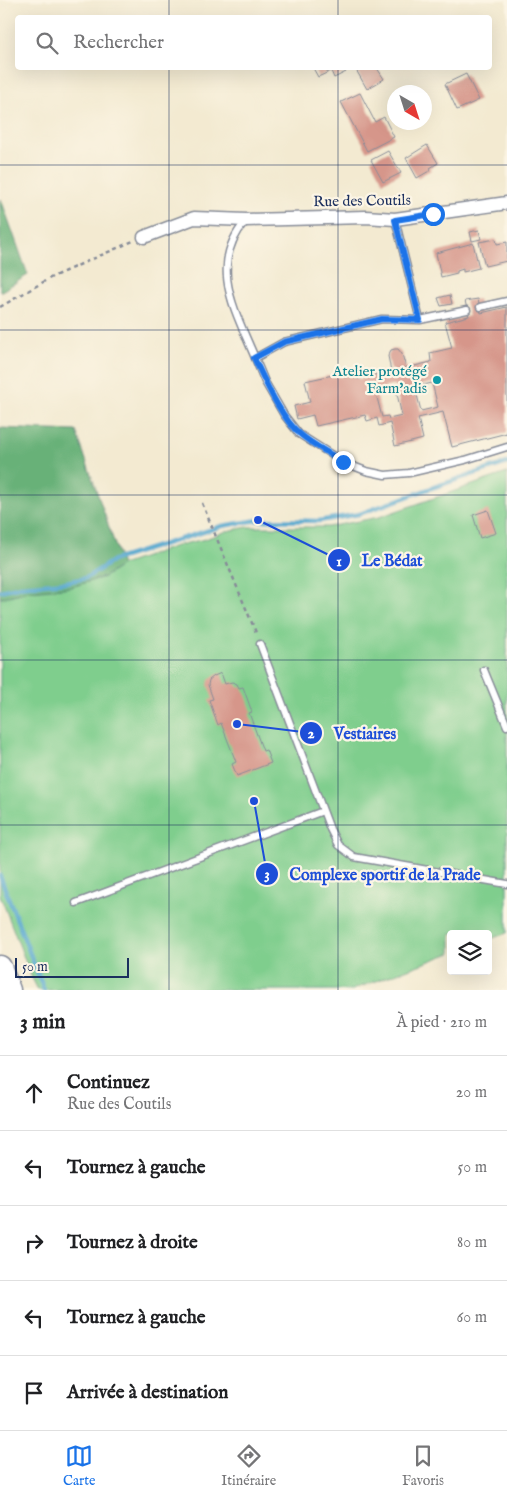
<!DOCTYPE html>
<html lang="fr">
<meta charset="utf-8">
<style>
:root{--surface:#fff;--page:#f2f2f2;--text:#202124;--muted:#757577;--line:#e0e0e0;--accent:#1a73e8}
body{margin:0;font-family:"IM FELL English",serif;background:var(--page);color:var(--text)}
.controls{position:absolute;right:15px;bottom:15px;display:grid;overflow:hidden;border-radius:5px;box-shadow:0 5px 20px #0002}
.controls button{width:45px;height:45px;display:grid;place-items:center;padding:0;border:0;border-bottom:1px solid var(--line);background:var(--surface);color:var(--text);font:25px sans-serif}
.compass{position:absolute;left:387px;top:85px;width:45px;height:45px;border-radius:50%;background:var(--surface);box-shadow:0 5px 20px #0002;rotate:141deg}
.scale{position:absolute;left:15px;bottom:12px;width:114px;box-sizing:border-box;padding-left:5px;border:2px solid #1b2f5e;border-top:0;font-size:14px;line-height:18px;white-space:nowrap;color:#1b2f5e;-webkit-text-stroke:4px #fcf5e5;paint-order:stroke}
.stop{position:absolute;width:15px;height:15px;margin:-11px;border:4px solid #1a73e8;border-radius:50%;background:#fff}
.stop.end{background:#1a73e8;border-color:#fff;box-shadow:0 1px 5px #0008}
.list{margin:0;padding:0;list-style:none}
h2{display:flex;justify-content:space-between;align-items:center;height:65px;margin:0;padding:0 20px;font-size:21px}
h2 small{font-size:16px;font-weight:400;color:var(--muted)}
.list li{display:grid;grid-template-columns:32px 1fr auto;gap:15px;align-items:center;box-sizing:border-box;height:75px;padding:0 20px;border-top:1px solid var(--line)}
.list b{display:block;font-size:19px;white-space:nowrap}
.list p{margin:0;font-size:16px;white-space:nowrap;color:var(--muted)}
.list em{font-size:16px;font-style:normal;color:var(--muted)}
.icon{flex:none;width:28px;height:28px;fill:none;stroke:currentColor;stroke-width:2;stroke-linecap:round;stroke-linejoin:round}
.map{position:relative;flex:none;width:507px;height:990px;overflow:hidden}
.search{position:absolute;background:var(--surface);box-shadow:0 5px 20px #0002;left:15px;right:15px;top:15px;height:55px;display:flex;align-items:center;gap:12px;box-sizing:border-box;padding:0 18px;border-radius:5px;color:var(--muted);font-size:19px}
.sheet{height:440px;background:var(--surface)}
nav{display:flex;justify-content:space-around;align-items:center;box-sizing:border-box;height:70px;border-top:1px solid var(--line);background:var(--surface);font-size:14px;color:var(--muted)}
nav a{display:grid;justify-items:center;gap:2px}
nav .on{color:var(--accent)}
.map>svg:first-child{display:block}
.green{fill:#7fce8d;stroke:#4d7e76}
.forest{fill:#67b178;stroke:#41706b}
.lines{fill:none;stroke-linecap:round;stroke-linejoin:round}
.stream{stroke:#55a7cf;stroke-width:4.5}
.building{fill:#d6968a;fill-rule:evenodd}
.lane-casing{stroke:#878c98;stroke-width:9}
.street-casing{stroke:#878c98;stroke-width:15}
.highway-casing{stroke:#878c98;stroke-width:25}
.path{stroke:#878c98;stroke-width:2.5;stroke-dasharray:4 4;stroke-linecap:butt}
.lane{stroke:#fff;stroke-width:6}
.street{stroke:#fff;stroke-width:12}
.highway{stroke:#fff;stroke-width:22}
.route{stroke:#1a73e8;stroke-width:6}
.grid{fill:none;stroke:#1b2f5e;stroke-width:1;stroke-opacity:0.55}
.culture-dot{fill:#0f9aa8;stroke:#fcf5e5;stroke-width:2}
.labels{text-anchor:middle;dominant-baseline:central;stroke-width:4.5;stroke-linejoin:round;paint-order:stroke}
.street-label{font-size:15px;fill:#1b2f5e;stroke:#fcf5e5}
.culture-label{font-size:15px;fill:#0d838f;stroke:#fcf5e5;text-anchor:end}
.leader{fill:none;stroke:#1d4ed8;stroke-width:2}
.callout-dot{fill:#1d4ed8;stroke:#fcf5e5;stroke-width:2}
.mark-label{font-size:15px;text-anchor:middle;font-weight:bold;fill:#fff}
.callout-label{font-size:16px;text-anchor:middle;font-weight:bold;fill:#1d4ed8;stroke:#fcf5e5;stroke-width:4.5;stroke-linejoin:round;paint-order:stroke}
</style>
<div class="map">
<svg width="507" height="990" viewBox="0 0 507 990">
<rect width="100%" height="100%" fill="#fcf5e5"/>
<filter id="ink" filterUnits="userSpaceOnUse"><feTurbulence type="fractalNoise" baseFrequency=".02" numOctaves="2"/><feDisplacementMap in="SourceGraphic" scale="10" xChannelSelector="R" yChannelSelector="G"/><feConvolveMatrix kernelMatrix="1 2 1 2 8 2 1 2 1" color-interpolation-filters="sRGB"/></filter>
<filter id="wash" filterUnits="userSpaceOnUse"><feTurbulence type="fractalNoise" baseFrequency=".0096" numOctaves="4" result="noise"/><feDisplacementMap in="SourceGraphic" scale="20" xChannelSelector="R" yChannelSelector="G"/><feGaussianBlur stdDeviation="1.12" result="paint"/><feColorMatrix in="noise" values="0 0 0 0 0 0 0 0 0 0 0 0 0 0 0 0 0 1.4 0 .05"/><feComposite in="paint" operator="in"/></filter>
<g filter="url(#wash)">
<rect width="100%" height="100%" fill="#f3ead1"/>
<!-- green -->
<path class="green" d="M507,473V933L488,940V934H451V953L352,990H38L31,976L0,895V598L29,591L71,587L104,577L122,565L179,545L205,539L227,531L248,527H328L379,517Z"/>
<!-- forest -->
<path class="forest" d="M0,199H1L28,275L0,292Z
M0,428L76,431L122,565L104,577L71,587L29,591L0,598Z"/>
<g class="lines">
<!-- stream -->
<path class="stream" d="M0,591L21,586L66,582L86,578L114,560L222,526L258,520L319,521L359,514L434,487L507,463
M0,876L44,990"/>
</g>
<g id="blocks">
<!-- building -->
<path class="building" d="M313,68H344L346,72L334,78L331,71L318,77Z
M355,68H377L384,79L367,89Z
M466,74L479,100L457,110L445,84Z
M360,93L375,122L384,117L394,137L367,151L341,102Z
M427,145L438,163L430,168L431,170L417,178L406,158Z
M388,151L401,173L383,182L371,160Z
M479,230L481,239L472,241L470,232Z
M496,239L497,244L507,242V261L485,266L479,242Z
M473,243L479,268L463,272V269L457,271V273L441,277L436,253Z
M450,295L452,304L441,306L438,298Z
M478,299L481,313L507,307V433L452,447L443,412L418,418L423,439L395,446L390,423L379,426L377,418L367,421L365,415L316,426L313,415L297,419L294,406L310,402L305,381L356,370L358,379L391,371L388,356L391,350L395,349H398L402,354L406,368L431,362L430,353L452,348L445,322L469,316L465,301ZM432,383L438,407L421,411L415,387ZM395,385L402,416L389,419L388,416L382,417L375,390Z
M488,510L496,533L480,538L473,515Z
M221,673L225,684L232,682L237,684L239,688L243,687L252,712L249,713L263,751L266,750L271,763L237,776L232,764L236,762L221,723L218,725L209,700L213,699L208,685L209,680L214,676Z"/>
</g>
</g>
<g filter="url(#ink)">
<use href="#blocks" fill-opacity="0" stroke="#878c98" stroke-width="1"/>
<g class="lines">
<defs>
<path id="lane" d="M246,221C207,265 236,312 255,358L284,342L382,319L420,320L395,219
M480,307L507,301
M420,320L467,310
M255,358L265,382L284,415L299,434L343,462L366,471L385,475L409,473L465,460L507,447
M260,644L330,829L338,845L354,857L507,884
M484,670L507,726
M76,903L323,811"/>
<path id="street" d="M144,237L194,218L246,220L366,217L395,219L507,203"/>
<path id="highway" d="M0,967L9,990"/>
</defs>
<!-- lane casing -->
<use href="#lane" class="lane-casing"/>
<!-- street casing -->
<use href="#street" class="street-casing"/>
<!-- highway casing -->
<use href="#highway" class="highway-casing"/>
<!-- path -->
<path class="path" d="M0,307L52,277L133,241
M202,503L257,635"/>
<!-- lane -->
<use href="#lane" class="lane"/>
<!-- street -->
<use href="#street" class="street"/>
<!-- highway -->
<use href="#highway" class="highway"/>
</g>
</g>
<g class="lines" filter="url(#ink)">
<!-- route -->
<path class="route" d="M343,462C329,453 313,445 300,434C281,418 265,381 254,358L284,342L382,319L420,320L395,220L433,214"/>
</g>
<!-- grid -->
<path class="grid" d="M169,0V18M338,0V18M169,68V990M338,68V990M0,165H507M0,330H507M0,495H507M0,660H507M0,825H507"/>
<!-- markers -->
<circle class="culture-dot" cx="437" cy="380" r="5"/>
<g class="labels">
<!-- street labels -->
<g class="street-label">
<text transform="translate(362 201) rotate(-1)">Rue des Coutils</text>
</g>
<!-- culture labels -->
<g class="culture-label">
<text x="427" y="371">Atelier protégé<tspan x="427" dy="17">Farm'adis</tspan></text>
</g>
</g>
<!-- callouts -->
<path class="leader" d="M258 520L339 560M237 724L311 733M254 801L267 874"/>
<g class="callout-dot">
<circle cx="258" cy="520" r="5"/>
<circle cx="237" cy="724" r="5"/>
<circle cx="254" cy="801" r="5"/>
<circle cx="339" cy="560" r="12"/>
<circle cx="311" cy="733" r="12"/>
<circle cx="267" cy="874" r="12"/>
</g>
<g class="mark-label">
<text x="339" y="566">1</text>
<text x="311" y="738">2</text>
<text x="267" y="879">3</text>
</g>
<g class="callout-label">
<text x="392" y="566">Le Bédat</text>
<text x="365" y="739">Vestiaires</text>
<text x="385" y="880">Complexe sportif de la Prade</text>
</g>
</svg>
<div class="controls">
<button><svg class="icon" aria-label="layers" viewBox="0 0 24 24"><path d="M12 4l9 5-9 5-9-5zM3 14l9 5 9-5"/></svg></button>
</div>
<svg class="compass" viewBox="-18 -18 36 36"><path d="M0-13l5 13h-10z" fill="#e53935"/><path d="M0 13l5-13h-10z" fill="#757577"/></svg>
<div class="scale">50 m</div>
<div class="stop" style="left:433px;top:214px"></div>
<div class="stop end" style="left:343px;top:462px"></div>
<div class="search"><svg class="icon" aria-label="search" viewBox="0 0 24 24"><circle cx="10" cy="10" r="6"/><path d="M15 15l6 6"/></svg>Rechercher</div>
</div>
<section class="sheet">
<h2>3 min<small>À pied · 210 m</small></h2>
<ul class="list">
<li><svg class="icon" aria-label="ahead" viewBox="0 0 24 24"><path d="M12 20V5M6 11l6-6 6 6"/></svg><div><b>Continuez</b><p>Rue des Coutils</p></div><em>20 m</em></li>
<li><svg class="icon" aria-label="left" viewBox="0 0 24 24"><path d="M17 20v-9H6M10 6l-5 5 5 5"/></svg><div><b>Tournez à gauche</b></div><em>50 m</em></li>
<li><svg class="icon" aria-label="right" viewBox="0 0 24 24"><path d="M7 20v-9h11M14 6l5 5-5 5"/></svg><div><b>Tournez à droite</b></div><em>80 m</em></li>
<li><svg class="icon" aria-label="left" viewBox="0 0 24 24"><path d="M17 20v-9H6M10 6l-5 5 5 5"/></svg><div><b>Tournez à gauche</b></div><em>60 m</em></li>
<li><svg class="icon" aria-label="arrive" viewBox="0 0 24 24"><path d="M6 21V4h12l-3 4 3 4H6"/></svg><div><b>Arrivée à destination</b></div></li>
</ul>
</section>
<nav>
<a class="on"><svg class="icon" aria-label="map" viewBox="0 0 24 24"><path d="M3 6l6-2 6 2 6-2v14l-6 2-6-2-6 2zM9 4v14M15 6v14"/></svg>Carte</a>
<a><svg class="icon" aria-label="directions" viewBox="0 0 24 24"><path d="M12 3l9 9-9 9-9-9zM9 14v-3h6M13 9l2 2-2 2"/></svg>Itinéraire</a>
<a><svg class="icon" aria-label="saved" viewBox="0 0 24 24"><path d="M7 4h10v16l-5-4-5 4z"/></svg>Favoris</a>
</nav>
